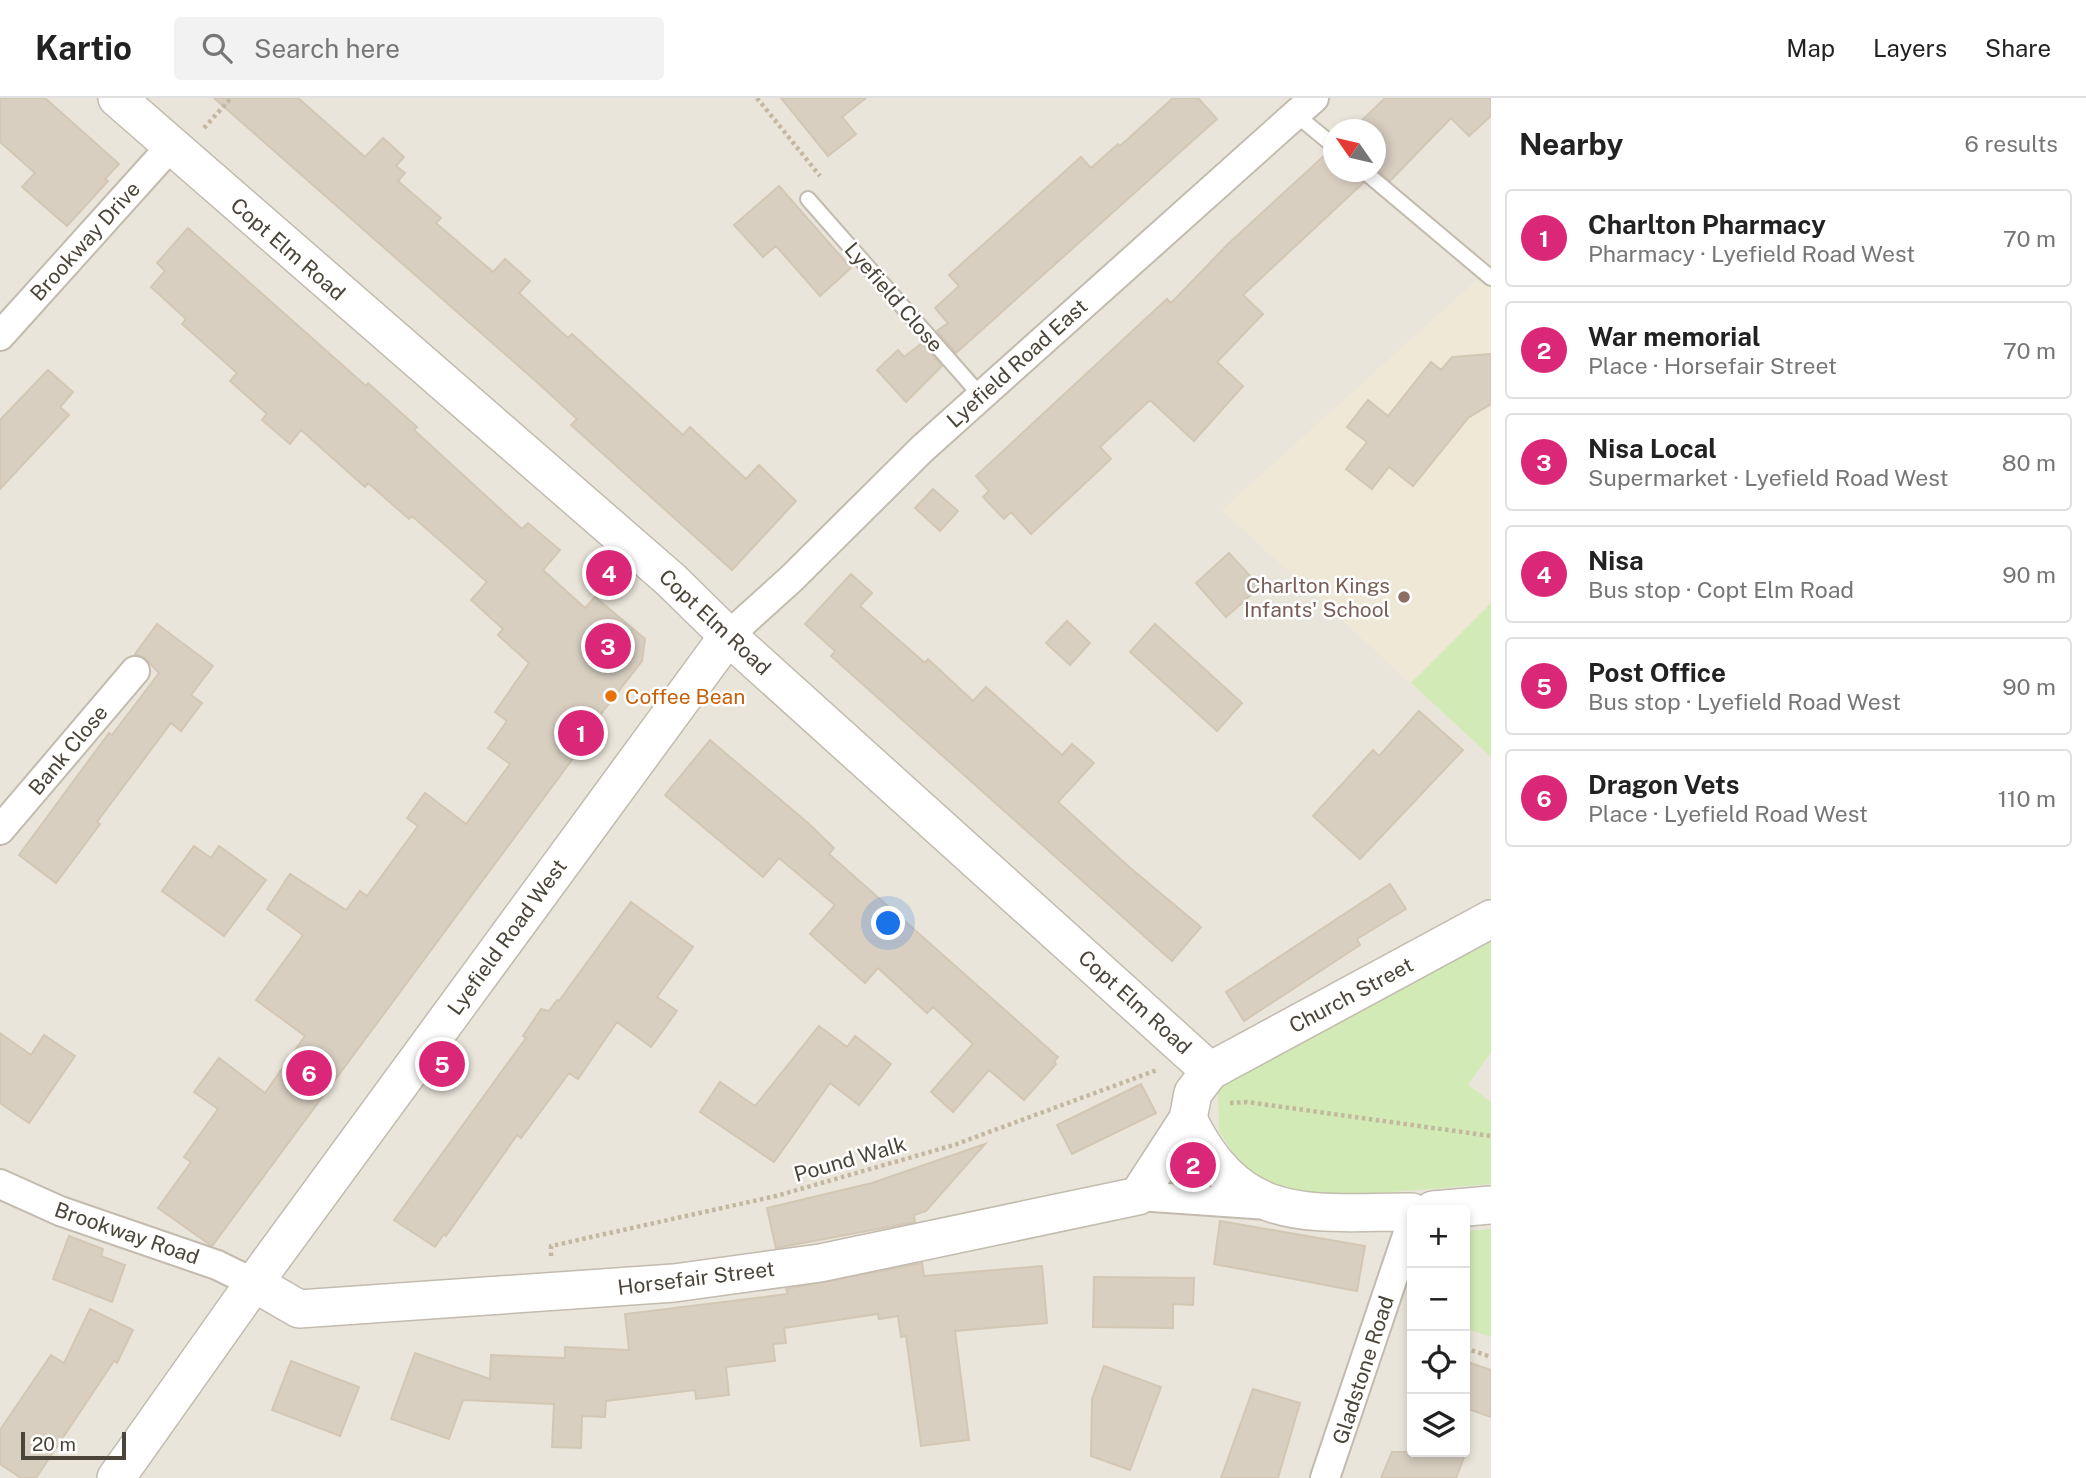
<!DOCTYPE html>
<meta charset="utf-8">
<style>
:root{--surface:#fff;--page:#f2f2f2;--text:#222;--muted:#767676;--line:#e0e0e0;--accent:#db2777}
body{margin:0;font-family:"Public Sans",sans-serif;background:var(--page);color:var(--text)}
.controls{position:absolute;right:21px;bottom:21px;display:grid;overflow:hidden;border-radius:7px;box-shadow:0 4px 10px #0003}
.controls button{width:63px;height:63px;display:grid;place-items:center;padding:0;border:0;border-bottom:2px solid var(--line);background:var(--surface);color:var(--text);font:35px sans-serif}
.compass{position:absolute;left:1323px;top:21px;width:63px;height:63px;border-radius:50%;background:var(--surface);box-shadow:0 4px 10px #0003;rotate:304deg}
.scale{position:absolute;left:21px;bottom:18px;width:105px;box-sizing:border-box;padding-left:7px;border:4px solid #4b4439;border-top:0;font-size:19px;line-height:24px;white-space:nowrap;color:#4b4439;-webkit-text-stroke:5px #fff;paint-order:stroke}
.you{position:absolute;left:889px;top:826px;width:24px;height:24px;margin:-18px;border:5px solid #fff;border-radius:50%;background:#1a73e8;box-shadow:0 0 0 10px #1a73e833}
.badge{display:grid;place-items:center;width:46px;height:46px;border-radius:50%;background:var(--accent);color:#fff;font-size:23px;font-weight:700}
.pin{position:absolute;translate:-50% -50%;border:4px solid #fff;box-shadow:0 2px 7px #0006}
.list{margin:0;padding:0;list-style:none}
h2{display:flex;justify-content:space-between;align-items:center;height:91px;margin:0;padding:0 28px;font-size:30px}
h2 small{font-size:23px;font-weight:400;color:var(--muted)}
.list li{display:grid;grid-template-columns:46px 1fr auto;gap:21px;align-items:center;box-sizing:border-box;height:98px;margin:0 14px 14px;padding:0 14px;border:2px solid var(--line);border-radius:7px}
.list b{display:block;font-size:26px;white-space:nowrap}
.list p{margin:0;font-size:23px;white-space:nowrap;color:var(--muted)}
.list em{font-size:23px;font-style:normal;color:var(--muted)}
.icon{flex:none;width:38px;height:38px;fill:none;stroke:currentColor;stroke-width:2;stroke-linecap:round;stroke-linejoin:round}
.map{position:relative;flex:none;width:1491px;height:1380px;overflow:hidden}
header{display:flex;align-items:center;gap:42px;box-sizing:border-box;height:98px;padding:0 35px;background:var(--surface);border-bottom:2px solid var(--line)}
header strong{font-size:33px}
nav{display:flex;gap:38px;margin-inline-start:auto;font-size:24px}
.search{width:490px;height:63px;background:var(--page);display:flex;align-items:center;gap:18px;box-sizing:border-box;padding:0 24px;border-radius:7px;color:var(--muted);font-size:26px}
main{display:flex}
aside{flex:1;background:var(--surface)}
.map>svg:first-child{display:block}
.residential{fill:#eae5da;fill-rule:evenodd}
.education{fill:#efe8d6}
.green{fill:#d2eab5}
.building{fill:#d8cfc1;stroke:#d3c7b4;stroke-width:2}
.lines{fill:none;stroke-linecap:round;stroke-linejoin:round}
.service-casing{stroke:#c2bbae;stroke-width:18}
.minor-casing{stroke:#c2bbae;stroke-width:32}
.tertiary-casing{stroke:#c2bbae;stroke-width:40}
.path{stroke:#c4b79f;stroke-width:4.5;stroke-dasharray:3.5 3.5;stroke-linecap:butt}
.service{stroke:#fff;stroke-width:14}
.minor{stroke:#fff;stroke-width:28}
.tertiary{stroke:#fff;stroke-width:37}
.education-dot{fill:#8d6e63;stroke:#fff;stroke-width:2.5}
.food-dot{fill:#e8710a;stroke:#fff;stroke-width:2.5}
.labels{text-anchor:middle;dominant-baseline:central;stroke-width:5;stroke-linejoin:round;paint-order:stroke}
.street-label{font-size:21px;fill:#4b4439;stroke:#fff}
.education-label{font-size:21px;fill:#785e54;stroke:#fff;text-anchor:end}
.food-label{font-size:21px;fill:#c56008;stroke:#fff;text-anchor:start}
</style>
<header>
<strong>Kartio</strong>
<div class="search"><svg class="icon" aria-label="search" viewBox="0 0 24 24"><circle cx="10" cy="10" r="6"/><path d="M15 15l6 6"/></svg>Search here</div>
<nav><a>Map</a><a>Layers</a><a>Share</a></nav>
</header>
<main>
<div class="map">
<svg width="1491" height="1380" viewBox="0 0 1491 1380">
<rect width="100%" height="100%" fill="#f6f3ec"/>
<!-- residential -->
<path class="residential" d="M0,0H1491V1380H0ZM1334,32H1376V74H1334ZM1412,1112H1465V1354H1412Z"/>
<!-- education -->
<path class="education" d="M1479,180L1488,189L1491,188V659L1222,412Z"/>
<!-- green -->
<path class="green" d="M1491,505V659L1411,585Z
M1491,830V954L1468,987L1491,1004V1086L1355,1097L1280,1096L1241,1067L1219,1033L1218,987Z
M1491,1131V1239L1465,1230V1133Z"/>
<!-- building -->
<path class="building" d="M0,0H45L119,66L105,81L108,83L67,128L22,89L35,75L0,44Z
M214,0H298L365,59L383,40L404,59L396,68L405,75L398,83L441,120L436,125L493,174L505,161L530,183L519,195L568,240L572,236L683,337L690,329L746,381L759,367L796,403L732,472L571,327L577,321L539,286Z
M781,0H866L842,19L856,36L828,58Z
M1173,0H1198L1217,21L956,255L937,233L948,225L935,210L959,188L949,177L1081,59L1091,70L1118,46L1120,48Z
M1385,0H1491V18L1469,38L1451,20L1390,83L1376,70V32H1352Z
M1327,55L1334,57V74H1356L1363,85L1243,197L1263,216L1217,264L1243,288L1194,343L1150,302L1100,349L1111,361L1031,436L1011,414L1004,421L983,399L989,393L976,378L1167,201L1171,205L1228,146Z
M779,88L851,170L820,198L776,148L763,159L734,127Z
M188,130L366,288L368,285L417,329L414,332L522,431L528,425L560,452L543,472L585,510L595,499L645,541L642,563L587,634L591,636L212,1148L158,1110L191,1064L184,1059L218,1011L194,994L219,960L265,995L305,938L256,902L303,837L267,811L290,776L346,812L360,793L367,798L418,728L407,720L425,695L466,726L510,666L488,650L507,623L495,614L529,565L498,537L503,531L471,502L487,484L412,418L409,421L368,385L365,389L301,332L290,346L262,322L267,316L230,283L237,275L182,226L186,221L151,189L165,173L157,165Z
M922,245L942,268L906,304L877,272L898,252L904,259Z
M1491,256V306L1468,320L1413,388L1389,369L1372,391L1346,371L1367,344L1347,329L1368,302L1388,318L1431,264L1441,272L1452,259Z
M48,272L73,294L60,309L69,317L0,391V322Z
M933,391L958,413L940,433L915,410Z
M1229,455L1260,489L1226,519L1196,485Z
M851,476L872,495L860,508L925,565L928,561L973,603L986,589L1062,657L1072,646L1094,665L1058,704L1128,768L1201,829L1172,863L831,558L835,553L805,526Z
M1067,523L1090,545L1070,567L1046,545Z
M157,526L213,568L191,597L202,605L181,633L171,625L97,724L100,726L56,785L19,757L109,635L112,637L159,575L145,560L135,556Z
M1155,526L1242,605L1217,633L1130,554Z
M1419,613L1463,652L1360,761L1313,718L1373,652L1379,658Z
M710,642L808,725L834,750L829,756L1058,959L1054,964L1056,966L1024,1002L989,972L953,1014L931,994L973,946L933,909L927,915L878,870L865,885L810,836L835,807L779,760L763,779L665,697Z
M194,748L211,760L219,748L266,782L224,838L162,793Z
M1390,786L1406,811L1357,841L1360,847L1244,923L1226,894Z
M631,804L693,849L657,899L677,913L651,949L617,924L578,981L569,975L521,1040L517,1037L446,1138L444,1136L435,1149L394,1122L526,940L523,938L541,911L549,913L557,902L559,903Z
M819,928L847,949L855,938L891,966L859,1007L830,985L774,1064L700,1014L720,984L755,1008Z
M0,935L31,957L44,937L75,958L29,1025L0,1005Z
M1141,986L1156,1015L1072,1056L1057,1027Z
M985,1046L926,1113L914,1117L915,1124L776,1150L767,1110L872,1085Z
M1220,1123L1365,1148L1357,1193L1214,1166Z
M69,1138L103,1151L101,1158L125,1167L112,1204L53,1181Z
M922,1165L924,1178L1042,1168L1047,1225L955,1233L969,1342L921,1348L906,1238L901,1239L898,1218L879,1221L878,1216L784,1230L786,1245L773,1246L775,1263L726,1269L729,1297L696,1301L695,1292L606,1303L605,1319L582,1318L581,1350L552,1349L554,1306L463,1302L449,1341L391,1321L415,1255L490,1281L491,1257L565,1260V1249L629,1252L625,1216L788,1196L786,1191Z
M1094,1179L1194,1180L1193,1207L1173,1206V1230L1093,1229Z
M90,1211L133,1232L117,1265L114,1263L36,1380H21L0,1366V1332L51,1257L64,1265Z
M291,1263L359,1289L340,1338L272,1312Z
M1465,1263L1491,1272V1319L1465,1310Z
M1104,1268L1161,1289L1130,1372L1091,1358L1092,1301Z
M1253,1291L1300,1305L1278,1380H1221Z
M1392,1354H1466L1456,1380H1381Z"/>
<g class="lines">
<defs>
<path id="service" d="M1295,16L1334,48
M1365,74L1491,180
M808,101L981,298"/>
<path id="minor" d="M0,238L171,48
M728,538L791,481L922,351L1314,0
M0,732L135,573
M0,1086L60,1113L217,1167L254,1185
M1138,1098L1268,1107
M1325,1380L1412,1123"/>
<path id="tertiary" d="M117,0L671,482L728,538L1210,973
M1188,1021C1241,1129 1308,1114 1412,1114
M1433,1112L1491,1107
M254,1185L299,1211L674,1185L820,1165L1138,1098L1188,1021L1193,995L1210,973L1491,821
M116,1380L254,1185L728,538"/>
</defs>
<!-- service casing -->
<use href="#service" class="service-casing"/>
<!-- minor casing -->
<use href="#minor" class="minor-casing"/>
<!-- tertiary casing -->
<use href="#tertiary" class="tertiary-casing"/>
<!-- path -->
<path class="path" d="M757,0L820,78
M204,30L231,0
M1230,1005L1247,1004L1491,1038
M551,1158V1148L776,1098L954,1047L1157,972
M1465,1250L1491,1259"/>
<!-- service -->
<use href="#service" class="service"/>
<!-- minor -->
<use href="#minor" class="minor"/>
<!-- tertiary -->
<use href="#tertiary" class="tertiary"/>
</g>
<!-- markers -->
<circle class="education-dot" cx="1404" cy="499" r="7"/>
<circle class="food-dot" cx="611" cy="598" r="7"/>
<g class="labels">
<!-- street labels -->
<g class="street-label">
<text transform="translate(85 143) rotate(-48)">Brookway Drive</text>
<text transform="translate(288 151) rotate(41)">Copt Elm Road</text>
<text transform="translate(894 199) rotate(49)">Lyefield Close</text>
<text transform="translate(1017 265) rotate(-42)">Lyefield Road East</text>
<text transform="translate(715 524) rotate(43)">Copt Elm Road</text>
<text transform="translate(68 652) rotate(-50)">Bank Close</text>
<text transform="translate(507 839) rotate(-54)">Lyefield Road West</text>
<text transform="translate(1351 897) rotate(-28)">Church Street</text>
<text transform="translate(1135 904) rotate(42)">Copt Elm Road</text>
<text transform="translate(850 1061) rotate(-16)">Pound Walk</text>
<text transform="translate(127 1135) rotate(19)">Brookway Road</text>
<text transform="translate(696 1180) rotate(-7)">Horsefair Street</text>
<text transform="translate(1363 1272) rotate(-72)">Gladstone Road</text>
</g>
<!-- education labels -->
<g class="education-label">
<text x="1390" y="487">Charlton Kings<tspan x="1390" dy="24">Infants' School</tspan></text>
</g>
<!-- food labels -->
<g class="food-label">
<text x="625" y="598">Coffee Bean</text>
</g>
</g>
</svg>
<div class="controls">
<button>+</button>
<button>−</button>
<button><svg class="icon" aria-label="locate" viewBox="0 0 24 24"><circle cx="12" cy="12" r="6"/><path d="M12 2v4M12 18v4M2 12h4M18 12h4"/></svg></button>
<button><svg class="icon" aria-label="layers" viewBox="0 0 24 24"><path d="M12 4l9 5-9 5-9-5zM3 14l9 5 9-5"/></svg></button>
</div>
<svg class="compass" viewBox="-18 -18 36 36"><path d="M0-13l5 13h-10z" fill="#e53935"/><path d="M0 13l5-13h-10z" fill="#767676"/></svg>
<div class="scale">20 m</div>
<div class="you"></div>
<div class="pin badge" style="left:581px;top:635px">1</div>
<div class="pin badge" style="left:1193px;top:1067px">2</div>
<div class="pin badge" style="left:608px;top:548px">3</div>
<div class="pin badge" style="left:609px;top:475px">4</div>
<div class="pin badge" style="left:442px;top:966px">5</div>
<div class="pin badge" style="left:309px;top:975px">6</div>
</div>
<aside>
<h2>Nearby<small>6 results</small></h2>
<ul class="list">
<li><span class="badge">1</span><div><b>Charlton Pharmacy</b><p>Pharmacy · Lyefield Road West</p></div><em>70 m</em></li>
<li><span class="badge">2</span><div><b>War memorial</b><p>Place · Horsefair Street</p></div><em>70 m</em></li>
<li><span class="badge">3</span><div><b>Nisa Local</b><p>Supermarket · Lyefield Road West</p></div><em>80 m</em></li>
<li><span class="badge">4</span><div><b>Nisa</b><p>Bus stop · Copt Elm Road</p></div><em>90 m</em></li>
<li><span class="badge">5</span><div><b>Post Office</b><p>Bus stop · Lyefield Road West</p></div><em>90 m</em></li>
<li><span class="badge">6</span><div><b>Dragon Vets</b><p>Place · Lyefield Road West</p></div><em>110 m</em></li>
</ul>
</aside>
</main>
